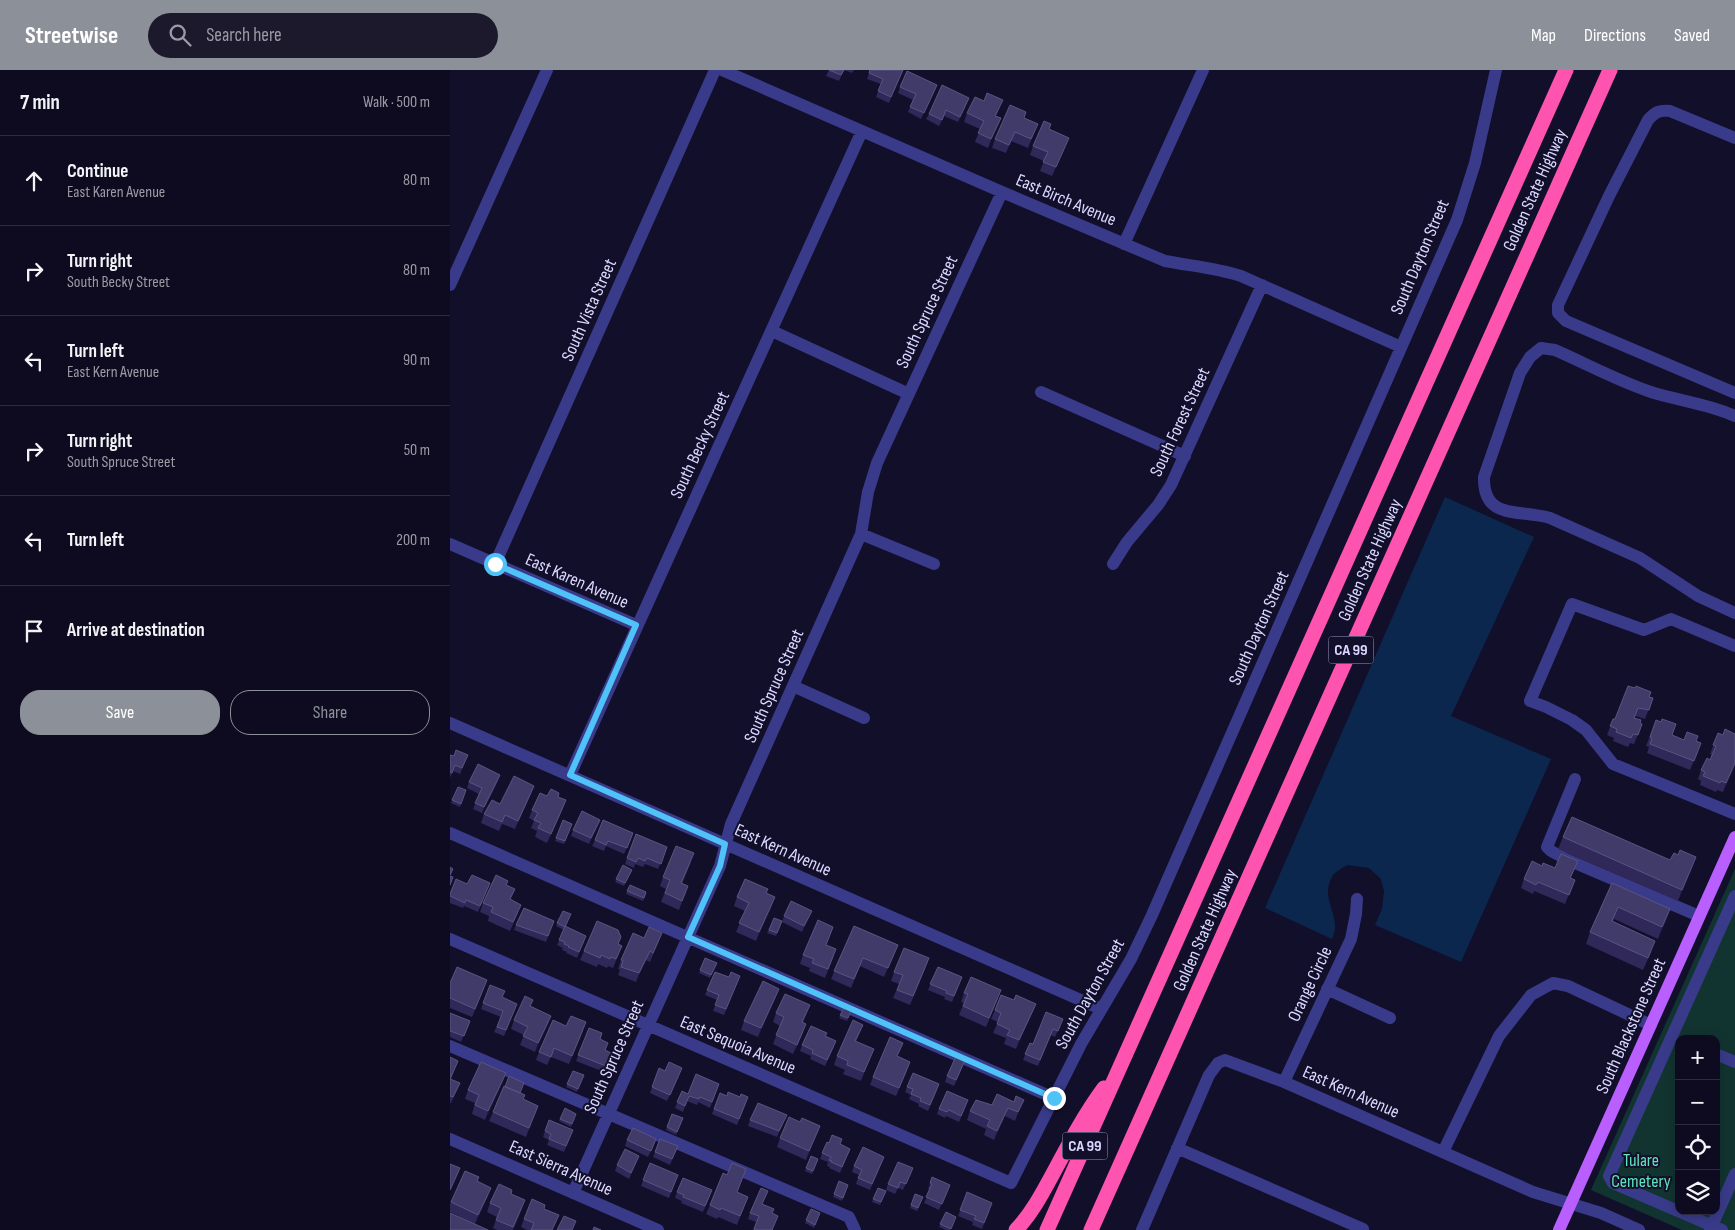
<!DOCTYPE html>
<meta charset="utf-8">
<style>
:root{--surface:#0e0b20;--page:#1c192d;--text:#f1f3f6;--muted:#9b9ba5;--line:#2e2b3e;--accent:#8c9099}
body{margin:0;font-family:"Sofia Sans Condensed",sans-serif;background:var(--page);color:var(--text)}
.controls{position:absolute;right:15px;bottom:15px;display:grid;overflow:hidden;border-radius:10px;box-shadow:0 2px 12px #0003}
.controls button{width:45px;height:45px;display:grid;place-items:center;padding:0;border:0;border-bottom:1px solid var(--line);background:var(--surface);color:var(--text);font:25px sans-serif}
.stop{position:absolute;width:15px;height:15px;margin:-11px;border:4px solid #4fc3f7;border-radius:50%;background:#fff}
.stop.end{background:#4fc3f7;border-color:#fff;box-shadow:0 1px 5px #0008}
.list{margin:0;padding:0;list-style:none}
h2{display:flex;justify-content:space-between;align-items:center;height:65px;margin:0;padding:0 20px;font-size:21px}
h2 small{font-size:16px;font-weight:400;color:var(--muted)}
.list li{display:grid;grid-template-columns:32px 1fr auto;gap:15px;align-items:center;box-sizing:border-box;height:90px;padding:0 20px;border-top:1px solid var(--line)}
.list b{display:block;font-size:19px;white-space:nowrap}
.list p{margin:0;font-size:16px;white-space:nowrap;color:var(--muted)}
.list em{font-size:16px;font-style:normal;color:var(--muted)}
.actions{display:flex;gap:10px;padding:15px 20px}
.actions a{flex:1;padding:11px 0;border:1px solid var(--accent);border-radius:20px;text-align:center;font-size:18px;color:var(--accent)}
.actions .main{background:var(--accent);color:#fff}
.icon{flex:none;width:28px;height:28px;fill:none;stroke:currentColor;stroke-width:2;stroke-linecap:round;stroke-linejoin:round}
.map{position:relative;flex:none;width:1285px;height:1160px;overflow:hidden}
header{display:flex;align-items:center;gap:30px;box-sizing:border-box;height:70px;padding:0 25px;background:var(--accent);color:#fff}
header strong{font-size:24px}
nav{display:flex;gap:28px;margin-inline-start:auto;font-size:18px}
.search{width:350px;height:45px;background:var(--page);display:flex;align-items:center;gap:12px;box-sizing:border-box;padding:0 18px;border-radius:28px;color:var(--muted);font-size:19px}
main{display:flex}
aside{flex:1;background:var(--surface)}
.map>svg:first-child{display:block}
.green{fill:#123431;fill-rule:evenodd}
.water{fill:#0b274e}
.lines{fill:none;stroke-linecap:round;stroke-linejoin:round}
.minor{stroke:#393b8a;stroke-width:12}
.major{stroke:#ba5fff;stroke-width:12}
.highway{stroke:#ff53b0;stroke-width:15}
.wall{fill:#2f2858}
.shaded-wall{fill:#1c163e}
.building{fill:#413b6a;stroke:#595481}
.route{stroke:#4fc3f7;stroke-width:6}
.labels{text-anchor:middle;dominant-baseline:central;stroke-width:4;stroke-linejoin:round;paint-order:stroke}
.shield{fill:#120f2a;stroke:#9e9cbf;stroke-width:1}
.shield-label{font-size:16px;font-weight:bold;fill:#dad8ff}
.street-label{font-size:18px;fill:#dad8ff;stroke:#120f2a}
.park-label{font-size:18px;fill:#5fe4bb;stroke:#120f2a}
</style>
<header>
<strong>Streetwise</strong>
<div class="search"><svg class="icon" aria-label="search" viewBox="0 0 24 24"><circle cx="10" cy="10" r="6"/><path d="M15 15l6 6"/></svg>Search here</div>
<nav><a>Map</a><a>Directions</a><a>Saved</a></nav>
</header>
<main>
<aside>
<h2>7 min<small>Walk · 500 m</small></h2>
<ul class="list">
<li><svg class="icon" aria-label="ahead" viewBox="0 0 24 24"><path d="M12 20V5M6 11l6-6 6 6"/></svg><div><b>Continue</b><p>East Karen Avenue</p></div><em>80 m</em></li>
<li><svg class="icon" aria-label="right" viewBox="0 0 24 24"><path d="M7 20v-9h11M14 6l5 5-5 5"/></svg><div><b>Turn right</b><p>South Becky Street</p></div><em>80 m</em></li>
<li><svg class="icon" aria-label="left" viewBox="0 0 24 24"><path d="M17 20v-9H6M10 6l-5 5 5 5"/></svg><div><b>Turn left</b><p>East Kern Avenue</p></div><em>90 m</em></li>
<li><svg class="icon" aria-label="right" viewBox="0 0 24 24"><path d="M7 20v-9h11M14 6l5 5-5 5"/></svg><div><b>Turn right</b><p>South Spruce Street</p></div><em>50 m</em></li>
<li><svg class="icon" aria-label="left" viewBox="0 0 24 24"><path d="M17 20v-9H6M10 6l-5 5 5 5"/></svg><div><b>Turn left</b></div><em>200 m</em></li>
<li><svg class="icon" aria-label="arrive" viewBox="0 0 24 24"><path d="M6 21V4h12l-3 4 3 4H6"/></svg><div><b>Arrive at destination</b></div></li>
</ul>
<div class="actions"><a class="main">Save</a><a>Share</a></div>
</aside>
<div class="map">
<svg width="1285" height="1160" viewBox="0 0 1285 1160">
<rect width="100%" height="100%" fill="#120f2a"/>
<!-- green -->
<path class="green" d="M1285,799V1160H1232L1141,1120ZM1229,969H1266V1141H1229Z"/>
<!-- water -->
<path class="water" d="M995,427L1084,467L1001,646L1101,689L1011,892L925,855L932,839L934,821L931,809L919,798L897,795C893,798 884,802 882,807C871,826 886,840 885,858C885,862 883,866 882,869L815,838Z"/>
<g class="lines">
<!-- minor -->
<path class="minor" d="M272,0L552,122L715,191C741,196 766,198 791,206L951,277
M1285,68L1220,41C1209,40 1205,42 1198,50L1159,126L1108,235V243L1116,251L1285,323
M674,174L753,0
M0,215L97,0
M322,261L459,324
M591,322L735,386
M1285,346C1259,334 1231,331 1204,323C1170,312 1137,294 1105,280L1091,278L1080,287L1070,303L1034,407C1033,451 1070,439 1100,448L1190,488L1248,526L1285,543
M411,464L484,494
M0,474L186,555
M45,494L265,0
M663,494L677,472L708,435L721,415L812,215
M1285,576L1221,549L1194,560L1122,534L1080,631L1096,637L1122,650L1136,660L1163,694L1285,744
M343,616L414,648
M0,653L651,939
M120,705C216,489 315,276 412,61
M1125,709L1097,777L1101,781L1118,790L1249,846
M0,763L604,1028
M0,869L561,1113L631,974L681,889L702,845L982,207L1007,150L1025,93L1046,0
M877,919L940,948
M0,976L399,1147L405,1160
M1266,984L1285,992
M834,1012L901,869L906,844L907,829
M0,1069L208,1160
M727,1078L913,1159
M993,1082L1049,966L1081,925L1103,913L1118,916L1201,955
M123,1123L270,796L281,754L411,464L418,422L427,393L552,122
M692,1160L759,1005L768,993L775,990L834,1012L1083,1122L1151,1143L1189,1160
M1260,1160L1285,1104
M1272,1160L1163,1113L1159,1106L1285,826"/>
<!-- major -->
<path class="major" d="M1109,1160L1285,767"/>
<!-- highway -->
<path class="highway" d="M566,1160C583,1142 594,1120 606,1098C621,1070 635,1044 654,1018
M597,1160L1116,0
M641,1160L1160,0"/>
</g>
<!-- wall -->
<path class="wall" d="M379,0H394L389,11L376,6Z
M394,0H404L402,3Z
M420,0H453L439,33L426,27L431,14L417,9Z
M487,15L471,49L458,42L463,30L448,23L450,17Z
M519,28L508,52L494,46L489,56L476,49L479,44Z
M549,39L546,46L551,48L538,78L525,72L530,59L514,52L517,43Z
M574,48L588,54L578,78L561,71L556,83L542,78L545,69Z
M599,59L615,77L602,106L590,101L594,91L580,85L583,76Z
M1199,627L1203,628L1195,649L1185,646V648L1190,653L1192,654L1184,674L1180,673L1178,677L1163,671L1164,668L1157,665L1163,649H1165Z
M1206,650L1222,665L1234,670L1246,671L1251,673L1240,700L1197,683L1199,677L1196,676Z
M1268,663L1285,695L1273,722L1267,720L1266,722L1250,715L1251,711L1248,709L1251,700L1260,690L1262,685L1260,684Z
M0,685L4,686L18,685L10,704L3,701L0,708Z
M48,711L32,743L23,739L29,724L17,718L19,712Z
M84,716L81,724L65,759L52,754L49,761L31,753L34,744L50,734Z
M8,717L16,720L10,737L1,733Z
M97,726L108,727L113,739L97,773L85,767L87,761L81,758L84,751L79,748L82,740Z
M113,750L122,754L114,774L105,771Z
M150,750L139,774L121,766L123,760Z
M1113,767L1220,790L1228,785L1246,787L1228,831L1108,779Z
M181,769L174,784L156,776L154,781L142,776L145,770Z
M217,777L208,799L195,794L193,797L185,794L184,798L175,794L177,788Z
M1128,791L1121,808L1125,810L1115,834L1084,821L1083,824L1071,818L1074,809L1092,796L1105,798Z
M241,792L232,814L238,816L229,840L211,832L216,819L210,816L213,807Z
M173,795L182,800L174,816L165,812Z
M40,813L28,842L14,836L13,838L0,833V824L17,814Z
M1162,813L1216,851L1208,869L1164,849L1163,851L1201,882L1193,900L1136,874L1140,862Z
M56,815L61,830L68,843L60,861L38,851L39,846L30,842L33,833Z
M180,815L196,822L193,831L176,824Z
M317,823L322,836L306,871L286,862L295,841L284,836L287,827Z
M113,841L116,857L134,872L127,888L116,883L117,882L112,880L113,878L107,875L114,860L106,856Z
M334,846L359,847L352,862L332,852Z
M324,848L332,851L326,866L317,863Z
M104,851L96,872L64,860L66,855Z
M404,856L448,875L434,907L410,896L401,918L381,909Z
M383,857L376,875L383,888L375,908L359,901L360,898L350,894L353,885Z
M194,868L209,871L200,892L196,890L186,912L168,905L170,900L168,899L171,890Z
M169,874L172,876L163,898L158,896L157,898L148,894L147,897L130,890L134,881Z
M255,888L267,893L260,908L249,903Z
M476,897L460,935L443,928L449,914L441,911L444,902Z
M488,897L512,907L502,932L494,929L495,927L478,920Z
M265,902L279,907L290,906L274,945L263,941L267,930L255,925Z
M0,913L34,919L22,947L0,938Z
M40,915L53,928L67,934L54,966L44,962L51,947L31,939Z
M514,923L548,929L536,957L509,945L514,933L511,932Z
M326,927L308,967L291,960L294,951Z
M586,934L566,979L554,974L556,968L543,963L548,952L541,949L545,940Z
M360,935L353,952V963L343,984L323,974L330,956L323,952L326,943Z
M81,936L98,954L85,982L70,975L74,965L61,959L64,950Z
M394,938L401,941L397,951L389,948Z
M0,943L20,951L11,972L0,967Z
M613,949L605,967L601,965L588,996L573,990L580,973L583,974Z
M413,955L406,972L420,988L411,1011L393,1004L395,1000L384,995L387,986Z
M116,956L133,961L119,994L101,987L97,995L86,990L89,982Z
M139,958L150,969L155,980L161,983L154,1002L126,991Z
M377,963L376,967L384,977L375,996L360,989L361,986L350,981L352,975Z
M0,987L8,991L1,1009L10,1013L1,1033H0Z
M448,987L457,1001L446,1026L420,1015L423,1007Z
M514,994L504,1016L495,1012L497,1006Z
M209,998L215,1001L232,998L217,1031L200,1023Z
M123,1001L134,1005L127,1022L116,1017Z
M53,1012L35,1050L22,1044L25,1033L15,1029L18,1020Z
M269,1014L260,1038L248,1032L247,1035L237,1031L233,1042L225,1038L232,1021L238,1024Z
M457,1017L487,1020L478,1041L468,1036L469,1034L459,1029L461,1025L455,1022Z
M70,1023L73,1029L88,1036L76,1067L39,1051L43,1042Z
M277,1026L296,1033L287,1055L262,1044L264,1039Z
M564,1032L570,1038L565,1051L555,1046L544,1070L534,1065L536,1059L517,1050L520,1041L542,1035Z
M516,1036L509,1052L496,1046L495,1048L487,1044L489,1039Z
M115,1038L126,1044L121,1057L109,1051Z
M222,1044L233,1048L226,1065L216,1060Z
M99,1050L123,1060L114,1082L97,1075L99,1070L93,1067Z
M300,1050L334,1051L327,1067L298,1056Z
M350,1052L370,1056L356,1090L327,1077L330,1068Z
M210,1069L228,1076L220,1095L203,1087Z
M177,1070L204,1074L198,1087L175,1076Z
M377,1072L390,1074L400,1079L390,1103L379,1098L380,1097L377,1096L378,1092L370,1089Z
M189,1086L179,1109L165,1101L167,1095Z
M361,1086L368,1089L362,1104L355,1101Z
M434,1087L420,1120L406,1114L409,1105L402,1102L404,1096Z
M200,1093L228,1105L219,1128L191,1116Z
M296,1099L287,1122L295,1135L287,1155L268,1147L267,1149L256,1144L260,1135L277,1105Z
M15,1101L38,1126L25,1154L0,1142V1134Z
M460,1104L453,1120L448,1118L445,1124L436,1120L438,1114Z
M482,1107L497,1121L489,1140L474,1133L480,1120L478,1119Z
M389,1111L398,1115L392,1131L383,1127Z
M428,1118L436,1121L430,1135L422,1132Z
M62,1120L61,1124L72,1139L63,1160H47L43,1158L47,1147L37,1142L40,1133Z
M227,1122L260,1126L253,1142L231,1133L232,1131L225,1128Z
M517,1122L540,1139L532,1159L522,1155L523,1152L508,1146Z
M465,1124L473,1127L467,1141L460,1138Z
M312,1134L323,1143V1160H303L306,1152L298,1149L300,1143Z
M94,1139L103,1160H77L71,1157L74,1149Z
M361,1139L370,1143L364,1158L355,1153Z
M496,1142L506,1147L500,1160H496L489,1157Z"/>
<!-- shaded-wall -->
<path class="shaded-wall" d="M551,48L547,57L538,78L541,69Z
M1285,693V695L1273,722L1276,713Z
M50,705L48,711L32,743L34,737Z
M84,716L81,724L65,759L68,751Z
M116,730L113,739L97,773L101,764Z
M1246,787L1242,799L1228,831L1232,820Z
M325,827L322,836L306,871L309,862Z
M1220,839L1216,851L1208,869L1212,857Z
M200,881L196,890L186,912L189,903Z
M329,919L326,927L308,967L311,958Z
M586,934L566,979L569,970Z
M101,946L98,954L85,982L88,973Z
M356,954L353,963L343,984L347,975Z
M56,1003L53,1012L35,1050L38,1041Z
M558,1038L555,1046L544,1070L547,1061Z
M370,1056L367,1065L356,1090L359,1081Z
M10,1098L7,1107L0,1122V1120Z
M41,1118L38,1126L25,1154L28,1145Z
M75,1130L72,1139L62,1160Z"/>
<!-- building -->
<path class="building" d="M379,0H394L391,5Z
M420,0H453L441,27L428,21L433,9L419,3Z
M457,1L487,15L474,43L460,37L466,24L450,17Z
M492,15L519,28L510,47L496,40L492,50L479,44Z
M537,23L553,30L545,46L551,48L541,69L528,63L534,51L517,43L525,27L534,31Z
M560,35L576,42L574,48L588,54L581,69L565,62L559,75L545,69Z
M594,51L601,54L599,59L619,68L606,97L593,92L598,82L583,76Z
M1178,616L1185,618L1186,616L1201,622L1199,627L1203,628L1199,640L1188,638L1184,648L1191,650L1190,653L1192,654L1188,665L1183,664L1181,668L1166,662L1167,659L1160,656L1163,649H1165Z
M1212,649L1226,654L1222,665L1234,670L1237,662L1248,666L1246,671L1251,673L1244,691L1200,674L1202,668L1200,667L1206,650L1211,652Z
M1275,659L1285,664V693L1276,713L1271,711L1270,713L1253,706L1255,702L1251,700L1257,688L1260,690L1266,676L1263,675L1268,663L1273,665Z
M6,680L18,685L12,698L5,695L2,703L0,702V685L4,686Z
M28,694L50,705L34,737L25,733L32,718L19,712Z
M64,706L84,716L68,751L55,745L52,752L34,744L42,730L50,734Z
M8,717L16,720L11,734L2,730Z
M101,719L109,723L108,727L116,730L101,764L88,758L91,753L84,750L88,743L82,740L90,723L97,726Z
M132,741L150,750L141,768L123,760Z
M1122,747L1220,790L1224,783L1228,785L1230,780L1246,787L1232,820L1113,767Z
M113,750L122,754L115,771L106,768Z
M153,750L183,763L177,778L158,771L156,775L145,770Z
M186,764L217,777L211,794L197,788L195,791L188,788L186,792L177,788Z
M226,776L244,783L231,813L238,816L232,831L215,823L220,810L213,807Z
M1111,784L1128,791L1120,808L1125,810L1119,825L1088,812L1086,815L1074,809L1082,791L1092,796L1093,793L1105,798Z
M173,795L182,800L175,813L166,809Z
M0,797L3,799L0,805Z
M22,805L40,813L30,836L16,830L15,833L0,826V824L6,809L17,814Z
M46,805L58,811L56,815L65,819L60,829L71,835L63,852L41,842L43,837L33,833Z
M0,806L3,807L0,815Z
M295,809L318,819L316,823L325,827L309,862L289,853L299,833L287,827Z
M1162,813L1220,839L1212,857L1168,837L1162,851L1205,871L1198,888L1140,862Z
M180,815L196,822L194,828L177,821Z
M341,831L362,841L354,856L334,846Z
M74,838L104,851L98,866L66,855Z
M113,841L121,844L115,857L107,853Z
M324,848L332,851L327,863L319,860Z
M368,850L383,857L376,875L386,879L378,899L362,893L364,889L353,885Z
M147,851L168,860L171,867L168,874L172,876L166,889L161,887L160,889L151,885L150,888L134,881Z
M115,856L136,866L129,882L118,877L119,876L114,874L115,872L109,870Z
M404,856L448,875L438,898L413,888L404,909L384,901Z
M199,857L212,863L203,883L200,881L189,903L171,897L173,891L171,890L183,863L194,868Z
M454,878L479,888L463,926L447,920L453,905L444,902Z
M255,888L267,893L261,905L250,900Z
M7,897L37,910L25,939L0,928V913Z
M488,897L512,907L504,926L496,923L497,921L480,914Z
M265,902L279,907L281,902L290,906L276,939L265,935L269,925L257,920Z
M521,907L551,920L539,948L513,936L518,924L514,923Z
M313,911L329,919L311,958L294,951Z
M40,915L55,921L52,927L67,934L56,960L47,957L53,941L33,933Z
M335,924L360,935L352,952L356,954L347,975L326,965L334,947L326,943Z
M551,925L564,930L566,925L586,934L569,970L557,965L560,960L547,954L551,943L545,940Z
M75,926L83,930L80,936L101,946L88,973L73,966L78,957L64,950Z
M394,938L401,941L398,948L390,945Z
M596,942L613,949L608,961L603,959L590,990L575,984L580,973L583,974Z
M0,943L20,951L14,966L0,961Z
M121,946L136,952L122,986L104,978L101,987L89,982L103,950L116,956Z
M403,950L413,955L405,971L424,979L414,1002L397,995L398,991L387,986Z
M361,956L377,963L375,966L386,971L377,990L362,983L363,980L352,975Z
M139,958L152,963L150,969L158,973L155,980L161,983L156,996L128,985Z
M440,967L453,973L447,986L460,992L449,1018L423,1007Z
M507,984L516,988L506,1010L497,1006Z
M0,987L8,991L0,1009L10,1013L3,1027L0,1026Z
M31,992L56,1003L38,1041L25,1035L29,1025L18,1020Z
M219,992L232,998L220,1025L202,1017L209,998L215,1001Z
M123,1001L134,1005L128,1019L117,1014Z
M463,1003L489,1014L480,1035L470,1031L471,1028L461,1024L463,1019L457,1017Z
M246,1004L269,1014L262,1032L250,1027L249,1029L239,1026L235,1036L227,1032L232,1021L238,1024Z
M59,1006L74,1013L70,1023L55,1017Z
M54,1016L75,1025L73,1029L88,1036L79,1058L43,1042Z
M497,1021L518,1030L511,1046L499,1040L497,1042L489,1039Z
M278,1022L290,1027L291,1024L298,1027L289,1049L264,1039L270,1023L277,1026Z
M547,1024L564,1032L566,1026L574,1030L568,1042L558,1038L547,1061L537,1056L540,1050L520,1041L526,1030L542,1035Z
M308,1033L337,1045L329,1061L300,1050Z
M115,1038L126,1044L122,1054L110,1049Z
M222,1044L233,1048L227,1062L217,1057Z
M339,1047L350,1052L352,1048L370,1056L359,1081L330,1068Z
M99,1050L123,1060L116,1076L99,1069L101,1064L95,1061Z
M183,1058L206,1069L201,1081L177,1070Z
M382,1065L392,1069L390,1074L400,1079L392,1097L381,1092L382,1091L379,1090L381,1087L372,1083L377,1072L379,1073Z
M210,1069L228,1076L222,1089L205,1082Z
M413,1077L434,1087L422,1114L408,1108L412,1100L404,1096Z
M175,1079L189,1086L181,1103L167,1095Z
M361,1086L368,1089L363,1101L356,1098Z
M448,1092L463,1098L456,1114L450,1112L448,1118L438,1114Z
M200,1093L228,1105L221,1122L193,1110Z
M282,1093L296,1099L287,1122L298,1127L290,1146L271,1138L270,1140L260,1135L273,1103L277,1105Z
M0,1094L10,1098L0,1120Z
M15,1101L29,1107L27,1111L41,1118L28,1145L1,1132Z
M482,1107L500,1115L492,1134L476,1127L482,1114L480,1113Z
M233,1108L262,1120L255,1136L233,1127L234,1125L227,1122Z
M389,1111L398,1115L393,1128L384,1124Z
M49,1114L62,1120L61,1124L75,1130L63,1157L46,1150L51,1138L40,1133Z
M311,1118L318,1121L312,1134L324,1139L322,1143L328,1146L322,1160H306L304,1159L309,1146L300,1143Z
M428,1118L436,1121L431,1132L423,1129Z
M517,1122L542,1133L534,1153L524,1149L526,1146L510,1140Z
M465,1124L473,1127L468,1138L461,1135Z
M82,1129L95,1135L94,1139L109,1145L102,1160H81L84,1153L74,1149Z
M361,1139L370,1143L365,1155L356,1150Z
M496,1142L506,1147L501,1159L490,1154Z
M0,1143L38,1160H0Z
M114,1146L126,1151L122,1160H107Z
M144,1157L151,1160H143Z"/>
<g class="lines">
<!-- route -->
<path class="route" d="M45,494L186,555L120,705L275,774L270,796L238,867L604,1028"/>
</g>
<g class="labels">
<!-- shield labels -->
<g class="shield">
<rect x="878.5" y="566.5" width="45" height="27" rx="4"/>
<rect x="612.5" y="1062.5" width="45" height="27" rx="4"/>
</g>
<g class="shield-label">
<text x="901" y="580">CA 99</text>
<text x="635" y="1076">CA 99</text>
</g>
<!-- street labels -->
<g class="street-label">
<text transform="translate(1085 120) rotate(-66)">Golden State Highway</text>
<text transform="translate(616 130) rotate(23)">East Birch Avenue</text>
<text transform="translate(970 187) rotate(-67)">South Dayton Street</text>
<text transform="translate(139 240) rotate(-66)">South Vista Street</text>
<text transform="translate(477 242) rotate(-65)">South Spruce Street</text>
<text transform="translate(730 352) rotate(-65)">South Forest Street</text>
<text transform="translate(250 375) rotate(-65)">South Becky Street</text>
<text transform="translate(920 490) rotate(-66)">Golden State Highway</text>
<text transform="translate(127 511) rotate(24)">East Karen Avenue</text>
<text transform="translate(809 558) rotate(-66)">South Dayton Street</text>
<text transform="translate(324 616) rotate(-66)">South Spruce Street</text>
<text transform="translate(333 780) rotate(24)">East Kern Avenue</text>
<text transform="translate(755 860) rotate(-66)">Golden State Highway</text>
<text transform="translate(860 914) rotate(-65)">Orange Circle</text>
<text transform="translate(640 924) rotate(-61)">South Dayton Street</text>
<text transform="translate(1181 956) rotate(-66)">South Blackstone Street</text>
<text transform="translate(288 975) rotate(23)">East Sequoia Avenue</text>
<text transform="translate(164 987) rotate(-66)">South Spruce Street</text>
<text transform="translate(901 1022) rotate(24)">East Kern Avenue</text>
<text transform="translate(111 1098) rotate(24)">East Sierra Avenue</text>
</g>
<!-- park labels -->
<g class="park-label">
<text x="1191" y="1090">Tulare<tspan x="1191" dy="21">Cemetery</tspan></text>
</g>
</g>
</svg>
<div class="controls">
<button>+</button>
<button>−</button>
<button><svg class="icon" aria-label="locate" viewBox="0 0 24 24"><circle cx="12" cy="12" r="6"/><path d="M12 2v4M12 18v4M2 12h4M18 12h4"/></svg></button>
<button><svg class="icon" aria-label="layers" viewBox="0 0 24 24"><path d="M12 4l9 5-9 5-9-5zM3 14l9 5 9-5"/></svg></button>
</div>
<div class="stop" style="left:45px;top:494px"></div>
<div class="stop end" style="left:604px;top:1028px"></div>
</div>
</main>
